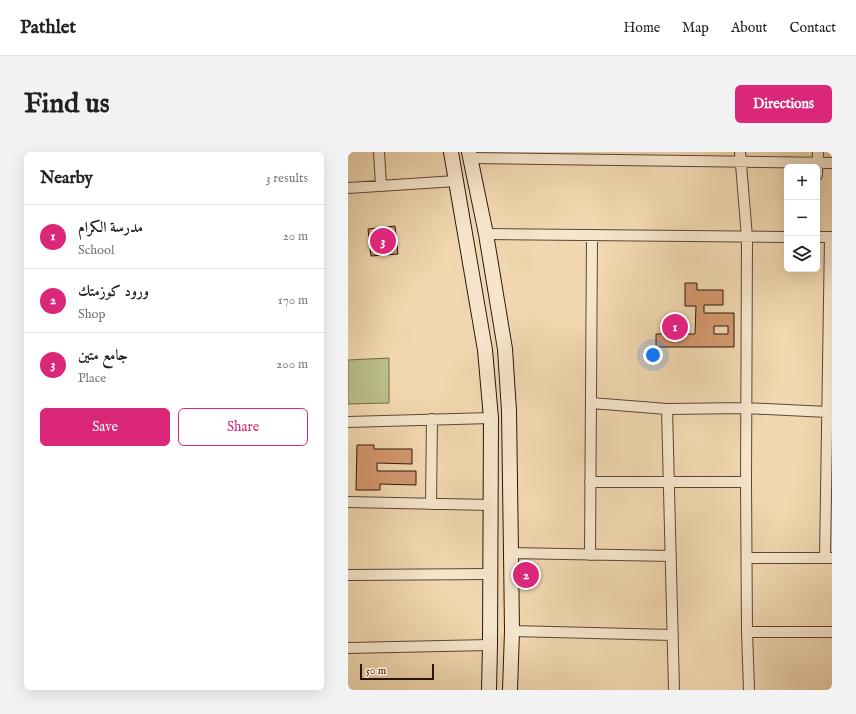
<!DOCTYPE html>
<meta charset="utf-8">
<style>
:root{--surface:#fff;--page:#f2f2f2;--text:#222;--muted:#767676;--line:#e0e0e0;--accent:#db2777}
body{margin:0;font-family:"IM FELL English",Amiri,serif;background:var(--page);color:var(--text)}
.controls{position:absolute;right:12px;top:12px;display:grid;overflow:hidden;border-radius:6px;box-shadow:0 4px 16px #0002}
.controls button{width:36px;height:36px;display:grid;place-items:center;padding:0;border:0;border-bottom:1px solid var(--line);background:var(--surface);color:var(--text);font:20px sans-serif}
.scale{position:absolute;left:12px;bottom:10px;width:74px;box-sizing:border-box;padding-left:4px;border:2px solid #29170e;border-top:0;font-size:11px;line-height:14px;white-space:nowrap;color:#29170e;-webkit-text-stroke:3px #f6e5cb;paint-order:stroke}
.you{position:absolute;left:305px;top:203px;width:14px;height:14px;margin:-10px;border:3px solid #fff;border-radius:50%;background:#1a73e8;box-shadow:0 0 0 6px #1a73e833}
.badge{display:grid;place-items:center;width:26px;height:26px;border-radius:50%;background:var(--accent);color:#fff;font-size:13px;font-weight:700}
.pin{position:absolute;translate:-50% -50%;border:2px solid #fff;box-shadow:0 1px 4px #0006}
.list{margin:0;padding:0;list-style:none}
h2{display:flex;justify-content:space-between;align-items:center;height:52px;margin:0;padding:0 16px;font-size:17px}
h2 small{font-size:13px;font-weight:400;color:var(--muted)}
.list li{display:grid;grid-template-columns:26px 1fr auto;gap:12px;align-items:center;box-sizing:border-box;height:64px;padding:0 16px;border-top:1px solid var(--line)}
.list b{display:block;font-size:15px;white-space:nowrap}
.list p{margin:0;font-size:13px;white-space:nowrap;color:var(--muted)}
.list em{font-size:13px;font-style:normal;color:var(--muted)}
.actions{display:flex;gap:8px;padding:12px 16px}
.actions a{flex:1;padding:9px 0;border:1px solid var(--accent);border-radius:6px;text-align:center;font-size:14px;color:var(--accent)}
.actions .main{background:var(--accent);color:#fff}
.icon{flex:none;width:22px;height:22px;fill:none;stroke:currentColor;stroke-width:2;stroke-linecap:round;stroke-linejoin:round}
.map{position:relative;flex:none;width:484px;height:538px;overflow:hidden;border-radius:6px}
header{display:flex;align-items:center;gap:24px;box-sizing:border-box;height:56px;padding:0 20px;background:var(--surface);border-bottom:1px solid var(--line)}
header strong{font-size:19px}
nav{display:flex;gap:22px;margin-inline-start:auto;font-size:14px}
.intro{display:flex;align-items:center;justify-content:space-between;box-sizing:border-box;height:96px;padding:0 24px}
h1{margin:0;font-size:28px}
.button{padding:10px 18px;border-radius:6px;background:var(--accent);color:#fff;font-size:14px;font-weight:700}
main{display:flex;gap:24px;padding:0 24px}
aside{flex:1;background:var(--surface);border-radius:6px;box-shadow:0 4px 16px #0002}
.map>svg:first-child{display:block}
.green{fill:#bbbe8a;stroke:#726a4c}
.building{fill:#d4976e;stroke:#29170e;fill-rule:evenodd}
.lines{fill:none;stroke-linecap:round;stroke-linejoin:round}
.minor-casing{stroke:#5b4736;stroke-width:12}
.secondary-casing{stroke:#29170e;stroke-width:16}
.minor{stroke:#f6e5cb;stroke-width:10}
.secondary{stroke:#f6e5cb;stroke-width:14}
</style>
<header>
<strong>Pathlet</strong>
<nav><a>Home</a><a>Map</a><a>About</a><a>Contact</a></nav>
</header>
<div class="intro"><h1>Find us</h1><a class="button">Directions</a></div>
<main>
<aside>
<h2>Nearby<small>3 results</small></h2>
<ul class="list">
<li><span class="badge">1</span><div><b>مدرسة الكرام</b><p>School</p></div><em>20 m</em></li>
<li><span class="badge">2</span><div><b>ورود كوزمتك</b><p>Shop</p></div><em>170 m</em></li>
<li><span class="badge">3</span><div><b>جامع متين</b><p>Place</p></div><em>200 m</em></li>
</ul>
<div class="actions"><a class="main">Save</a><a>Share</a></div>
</aside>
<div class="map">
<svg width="484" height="538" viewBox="0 0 484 538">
<rect width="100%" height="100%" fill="#f1d7af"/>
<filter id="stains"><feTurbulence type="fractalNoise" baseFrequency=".005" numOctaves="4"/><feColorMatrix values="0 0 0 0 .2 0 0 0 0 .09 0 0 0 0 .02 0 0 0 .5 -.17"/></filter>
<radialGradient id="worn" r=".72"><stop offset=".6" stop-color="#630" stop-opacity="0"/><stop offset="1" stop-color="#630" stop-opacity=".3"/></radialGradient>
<!-- green -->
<path class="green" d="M41,206V251L0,252V208Z"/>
<!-- building -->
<path class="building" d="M47,74L50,102L23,104L20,77Z
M337,131H349V138H375V153H356V161H386V195H308V182H347L348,154H337ZM366,174H380V182H366Z
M9,293H26V297H64V312L29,311V319H68V333L32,332V338H8Z"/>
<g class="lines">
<defs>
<path id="minor" d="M31,0L33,34
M392,0L399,85L398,330L399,480L401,538
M122,6L484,11
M469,23L470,0
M0,36L108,29
M138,82L439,85
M469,85H484
M243,251L319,257L398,256L479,260
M319,257L326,538
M0,270L143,266
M242,330H398
M0,350L142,353
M83,352L84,267
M163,401L323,404
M242,403L244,83
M399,406H484
M477,406L482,85
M0,423L142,422
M164,479L325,483
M399,480H484
M0,496L142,493"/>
<path id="secondary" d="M103,0L137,198L143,266L142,493L141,538
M121,0L138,82L157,197L161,259L163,401L164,479L162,538"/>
</defs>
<!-- minor casing -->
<use href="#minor" class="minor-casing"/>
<!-- secondary casing -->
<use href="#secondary" class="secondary-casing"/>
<!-- minor -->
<use href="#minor" class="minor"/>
<!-- secondary -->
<use href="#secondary" class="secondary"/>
</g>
<rect width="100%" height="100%" filter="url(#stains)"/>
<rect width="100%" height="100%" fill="url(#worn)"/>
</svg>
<div class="controls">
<button>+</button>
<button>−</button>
<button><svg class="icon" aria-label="layers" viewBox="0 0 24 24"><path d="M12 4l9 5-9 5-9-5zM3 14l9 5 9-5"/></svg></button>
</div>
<div class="scale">50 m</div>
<div class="you"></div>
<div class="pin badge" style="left:327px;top:175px">1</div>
<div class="pin badge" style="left:178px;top:423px">2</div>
<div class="pin badge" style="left:35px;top:89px">3</div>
</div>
</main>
